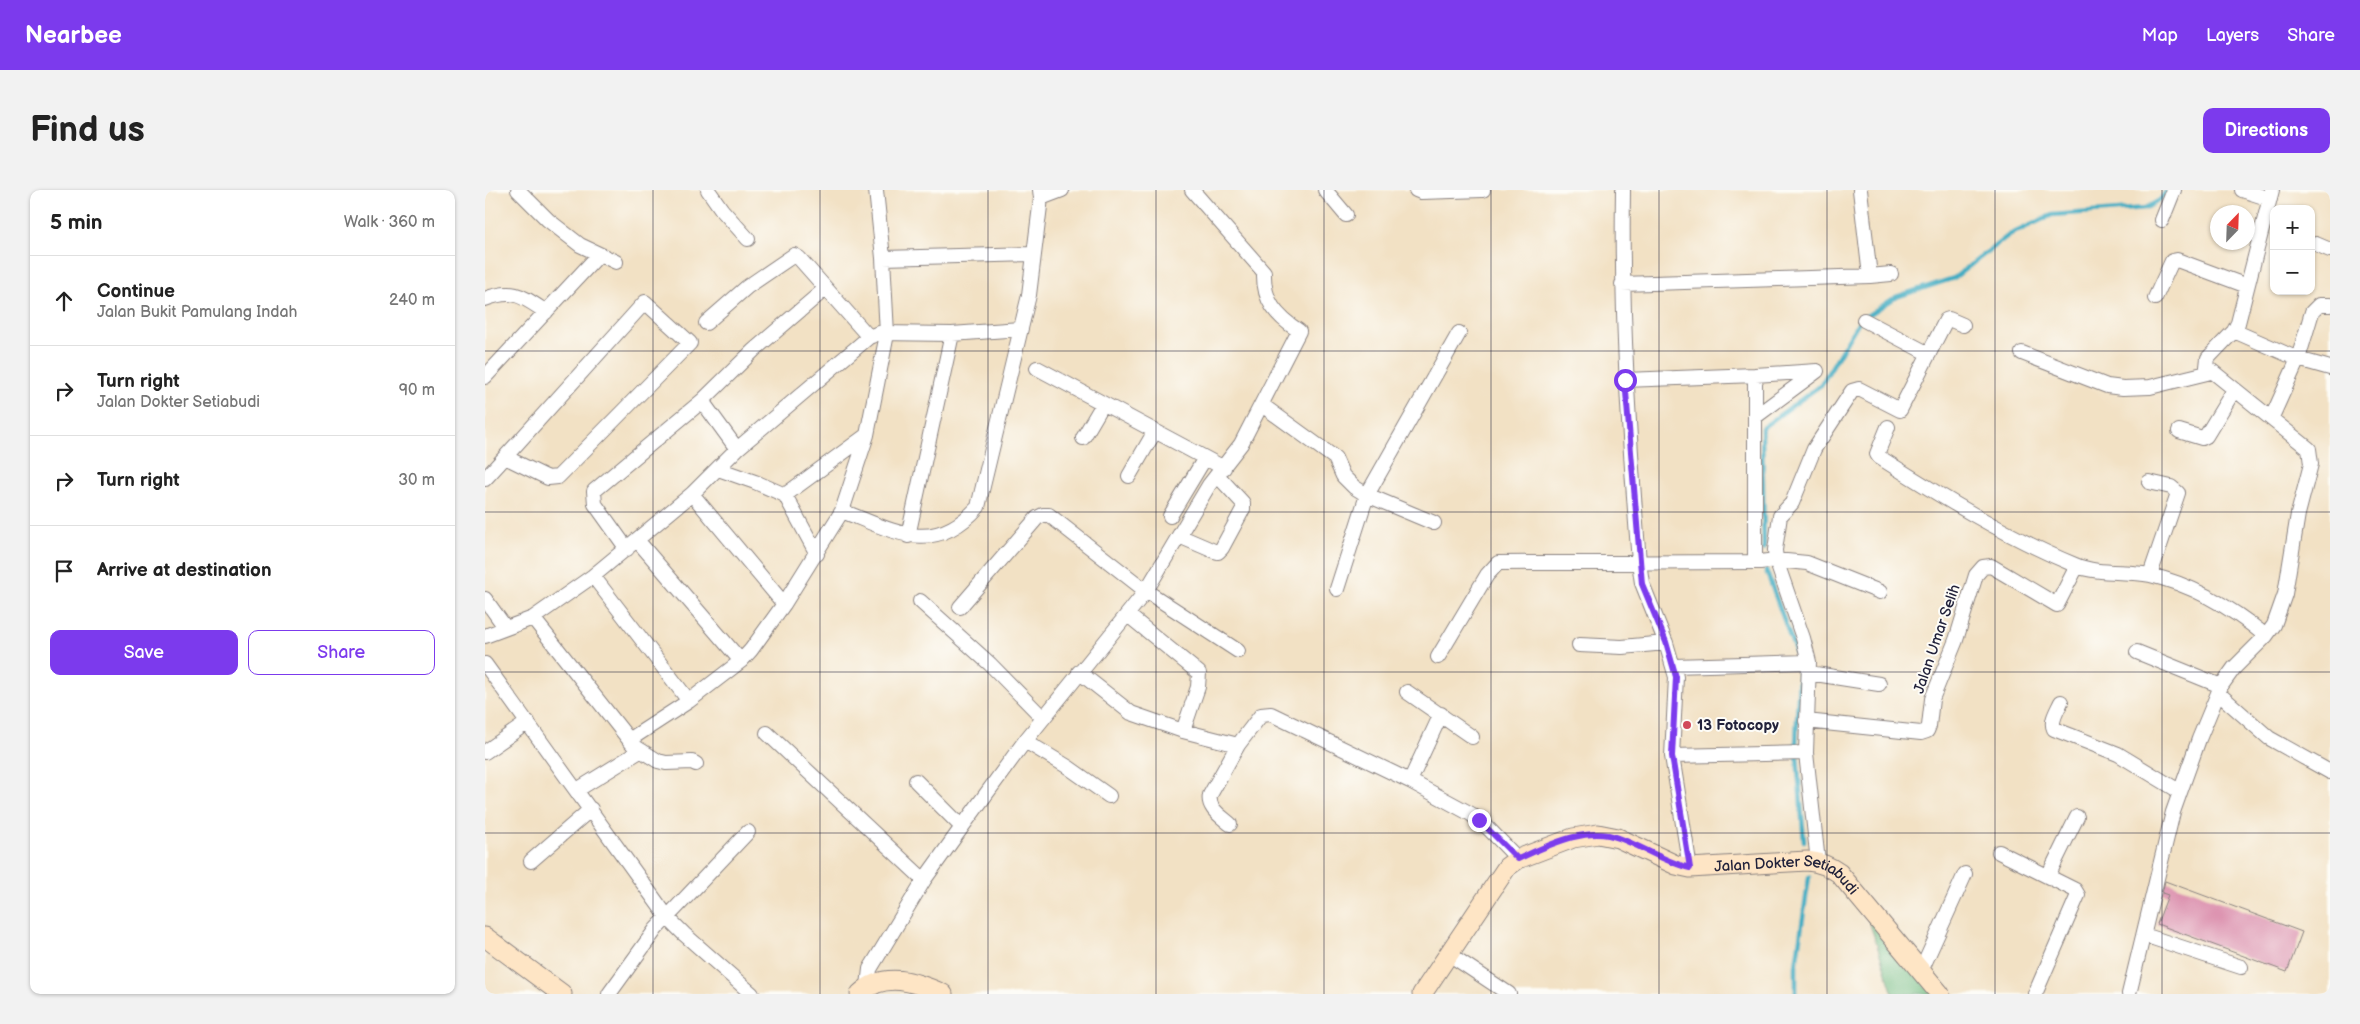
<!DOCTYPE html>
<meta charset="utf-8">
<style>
:root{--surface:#fff;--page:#f2f2f2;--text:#222;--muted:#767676;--line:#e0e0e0;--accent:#7c3aed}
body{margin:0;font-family:"Balsamiq Sans",sans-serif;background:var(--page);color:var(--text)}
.controls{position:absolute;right:15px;top:15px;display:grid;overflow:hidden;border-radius:10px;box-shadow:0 1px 4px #0004}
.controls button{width:45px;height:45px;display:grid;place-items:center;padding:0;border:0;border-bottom:1px solid var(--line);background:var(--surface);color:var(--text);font:25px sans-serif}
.compass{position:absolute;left:1725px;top:15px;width:45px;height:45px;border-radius:50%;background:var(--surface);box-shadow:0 1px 4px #0004;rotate:23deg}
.stop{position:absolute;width:15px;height:15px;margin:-11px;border:4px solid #7c3aed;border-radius:50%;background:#fff}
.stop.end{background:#7c3aed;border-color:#fff;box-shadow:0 1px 5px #0008}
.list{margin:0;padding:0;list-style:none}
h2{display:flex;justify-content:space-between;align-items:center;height:65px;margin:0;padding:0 20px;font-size:21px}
h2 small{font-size:16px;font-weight:400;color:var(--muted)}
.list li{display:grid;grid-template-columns:32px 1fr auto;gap:15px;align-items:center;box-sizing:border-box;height:90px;padding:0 20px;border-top:1px solid var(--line)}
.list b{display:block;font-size:19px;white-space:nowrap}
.list p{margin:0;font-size:16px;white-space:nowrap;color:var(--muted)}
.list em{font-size:16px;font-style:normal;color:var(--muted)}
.actions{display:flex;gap:10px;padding:15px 20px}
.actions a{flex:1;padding:11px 0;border:1px solid var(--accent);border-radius:10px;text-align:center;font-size:18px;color:var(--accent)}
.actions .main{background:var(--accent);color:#fff}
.icon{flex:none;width:28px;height:28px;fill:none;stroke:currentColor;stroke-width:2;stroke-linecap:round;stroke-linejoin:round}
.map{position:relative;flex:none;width:1845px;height:804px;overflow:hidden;border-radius:10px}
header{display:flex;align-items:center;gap:30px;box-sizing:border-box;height:70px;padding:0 25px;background:var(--accent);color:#fff}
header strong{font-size:24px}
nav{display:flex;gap:28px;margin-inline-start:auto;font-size:18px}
.intro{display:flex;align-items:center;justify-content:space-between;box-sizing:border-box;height:120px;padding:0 30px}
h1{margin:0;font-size:35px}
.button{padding:12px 22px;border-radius:10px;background:var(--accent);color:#fff;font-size:18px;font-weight:700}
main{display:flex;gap:30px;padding:0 30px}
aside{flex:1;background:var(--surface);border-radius:10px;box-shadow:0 1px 4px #0004}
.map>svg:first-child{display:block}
.forest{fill:#74bc83;stroke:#4b6f5f}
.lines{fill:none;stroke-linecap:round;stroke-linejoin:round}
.stream{stroke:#44adc3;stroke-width:4.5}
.building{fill:#dd94b1}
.minor-casing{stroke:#8a8280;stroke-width:16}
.secondary-casing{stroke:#8a8280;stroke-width:21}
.minor{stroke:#fff;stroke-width:14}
.secondary{stroke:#fee5c5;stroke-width:19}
.route{stroke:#7c3aed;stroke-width:6}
.grid{fill:none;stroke:#22223b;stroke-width:1;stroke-opacity:0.55}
.poi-dot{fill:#d1495b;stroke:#fdfcf7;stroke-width:2}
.labels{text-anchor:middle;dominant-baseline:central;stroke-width:4;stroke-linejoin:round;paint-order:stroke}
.street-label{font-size:15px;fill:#22223b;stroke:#fdfcf7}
.poi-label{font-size:15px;font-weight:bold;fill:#22223b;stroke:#fdfcf7;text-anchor:start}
</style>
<header>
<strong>Nearbee</strong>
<nav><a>Map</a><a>Layers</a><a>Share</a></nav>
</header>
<div class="intro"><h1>Find us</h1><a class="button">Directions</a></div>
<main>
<aside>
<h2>5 min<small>Walk · 360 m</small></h2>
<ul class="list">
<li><svg class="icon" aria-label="ahead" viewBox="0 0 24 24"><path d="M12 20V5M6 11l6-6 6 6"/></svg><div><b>Continue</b><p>Jalan Bukit Pamulang Indah</p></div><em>240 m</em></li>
<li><svg class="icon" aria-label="right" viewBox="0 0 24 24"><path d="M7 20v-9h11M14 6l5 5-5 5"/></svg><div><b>Turn right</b><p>Jalan Dokter Setiabudi</p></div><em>90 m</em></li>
<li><svg class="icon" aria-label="right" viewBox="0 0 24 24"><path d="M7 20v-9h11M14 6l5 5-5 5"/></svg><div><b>Turn right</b></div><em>30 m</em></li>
<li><svg class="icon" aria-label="arrive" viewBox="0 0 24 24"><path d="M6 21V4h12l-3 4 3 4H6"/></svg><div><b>Arrive at destination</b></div></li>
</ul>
<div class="actions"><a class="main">Save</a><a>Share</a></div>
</aside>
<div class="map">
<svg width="1845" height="804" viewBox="0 0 1845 804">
<rect width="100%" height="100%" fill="#fdfcf7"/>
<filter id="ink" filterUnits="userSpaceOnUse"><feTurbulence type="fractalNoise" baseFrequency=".02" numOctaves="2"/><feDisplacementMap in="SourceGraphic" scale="10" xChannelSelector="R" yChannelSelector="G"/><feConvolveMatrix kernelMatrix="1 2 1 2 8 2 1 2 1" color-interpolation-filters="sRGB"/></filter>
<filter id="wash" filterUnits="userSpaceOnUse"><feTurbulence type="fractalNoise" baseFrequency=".0096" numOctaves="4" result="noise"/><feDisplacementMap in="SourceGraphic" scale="20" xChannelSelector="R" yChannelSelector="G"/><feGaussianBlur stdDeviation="1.12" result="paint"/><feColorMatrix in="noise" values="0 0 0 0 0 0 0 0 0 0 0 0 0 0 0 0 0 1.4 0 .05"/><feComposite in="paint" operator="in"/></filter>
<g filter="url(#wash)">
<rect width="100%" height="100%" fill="#f2e1c4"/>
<!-- forest -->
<path class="forest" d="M1378,713L1453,804H1408Z"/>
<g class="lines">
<!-- stream -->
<path class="stream" d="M1279,359L1277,238L1336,195L1374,131L1411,107L1469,88L1524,45L1567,25L1661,18L1675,10L1682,0
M1281,380L1311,463L1314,483L1311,554L1319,651
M1311,804V775L1324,687"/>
</g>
<g id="blocks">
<!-- building -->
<path class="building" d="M1680,691L1817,742L1802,782L1672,734L1683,705L1677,703Z"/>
</g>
</g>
<g filter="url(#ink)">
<use href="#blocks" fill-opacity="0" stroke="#8a8280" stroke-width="1"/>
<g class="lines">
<defs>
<path id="minor" d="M33,0L63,30L95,55L131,72
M223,0L237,20L263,49
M840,0L861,25
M931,0L936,2L998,0
M1138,0C1136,125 1144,247 1154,372L1157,393L1181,453L1191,487L1187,566L1205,678
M1757,0L1785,9
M556,8L577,0
M1677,30L1689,0
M1831,54L1845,60
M398,68L548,64
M1385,86L1406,84
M1137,94L1385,86L1375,0
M1670,108L1687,71L1692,70L1762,96
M0,109C29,98 37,106 61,122
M1379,130L1444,164
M221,133L262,97L309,65L314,68L384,147
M1749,141L1813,169L1845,178
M1537,163L1622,196L1638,198L1665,197L1726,182
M552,178L739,278
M1270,185L1332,181
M0,187L110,69
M1140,190L1270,185V372
M217,211L252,259
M777,215L850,268L858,286L869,297L882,305L949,333
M1270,227L1332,181
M1787,227L1813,169L1827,122L1834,115H1845
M1403,237L1392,264L1394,267C1457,307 1520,346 1590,375C1613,385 1641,380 1665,385C1709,395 1747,418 1781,446
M1694,241L1717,248L1721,246L1749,200
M598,248L618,214
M233,279L270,292L300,305L332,364
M644,286L670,241
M0,289L20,267L160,112L205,153L73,287L63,288L20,267
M1664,292L1686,297L1693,303L1665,385
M207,304L299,414
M300,305L382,245
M357,321C409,341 448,367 493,317L544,105L556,8L555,0
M685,326L720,268
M423,346L467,144
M694,346L729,361L733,362L737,358L758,319V313L732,285
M152,350L256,471
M142,359L110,314L109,301L217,211L269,160L340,99
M108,386L204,511
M852,399L882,305L974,143
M0,409L20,437
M435,411L505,474L558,528
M475,417L552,328L558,325H564L661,401L753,461
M643,425L714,483L713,497L698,541
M48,428L149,556L173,571L181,573L207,572L211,574
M0,446L48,428L108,386L207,304L252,259L384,147L394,143L467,144L535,139
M1094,455L1137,457L1181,453
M1652,462L1736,496
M953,467L1002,385L1013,373L1275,372L1291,370L1322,373L1395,402
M0,474L183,728L199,744L267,804
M1189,476L1324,472
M594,482L646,523L698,541L753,555
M1324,483L1394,494
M922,502L987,547
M1733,503L1784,548L1845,582
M1576,512C1572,521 1565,531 1569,539L1633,564L1694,601
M1321,531L1436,543L1442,541L1444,536L1447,509L1471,450L1491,385L1498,377L1506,376L1572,415L1592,376
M282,543L439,690
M144,550L204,511L256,471L266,460L299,414L357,321L382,245L402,144L398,68L391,0
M540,551L583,577L624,606
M0,562L43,532
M1187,566L1321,563
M431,591L477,637
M925,591L956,524
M92,600L155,561
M745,634C736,626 722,618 725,605L753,555L776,525L786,524L925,591L986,624L1003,638L1033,669
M1514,662L1590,700L1593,705L1550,804
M46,671L106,619
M1333,672L1321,563L1324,472L1318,448L1291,370L1290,360L1295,326L1307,313L1329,259L1367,201L1374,199L1415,220L1461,130L1464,129L1478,135
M1563,686L1592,627
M1659,745L1756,777
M964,764L1024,804
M1436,781L1480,684
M383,796L385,779L439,690L477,637L540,551L661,401L724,295L756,254L814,141C791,126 778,111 779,82L707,0
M124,804L171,739L263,642
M1644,804L1688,622L1714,549L1736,496L1749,478L1781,446L1789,435L1800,404L1813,324L1826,274L1824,259L1722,177L1723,168L1749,141L1753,133L1787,0"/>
<g id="secondary">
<path d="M0,747L77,804"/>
<path d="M375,804C399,780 431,792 458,804"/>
<path id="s1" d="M937,804L1022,677L1033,669L1088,648L1113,644L1133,648L1191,675L1205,678L1322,671C1335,672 1344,676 1354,683L1455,804"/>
</g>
</defs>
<!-- minor casing -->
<use href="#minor" class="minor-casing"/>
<!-- secondary casing -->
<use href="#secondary" class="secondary-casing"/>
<!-- minor -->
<use href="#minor" class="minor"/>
<!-- secondary -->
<use href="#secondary" class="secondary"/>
</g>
</g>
<g class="lines" filter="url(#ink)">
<!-- route -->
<path class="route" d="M994,630L1033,669C1062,656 1102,635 1134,648C1158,657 1180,672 1205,678L1187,566L1191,487L1181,452L1157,394L1140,190"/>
</g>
<!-- grid -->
<path class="grid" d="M168,0V804M335,0V804M503,0V804M671,0V804M839,0V804M1006,0V804M1174,0V804M1342,0V804M1510,0V804M1677,0V804M0,161H1845M0,322H1845M0,482H1845M0,643H1845"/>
<!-- markers -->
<circle class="poi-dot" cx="1202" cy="535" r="5"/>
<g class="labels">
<!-- street labels -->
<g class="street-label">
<text transform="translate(1452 449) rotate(-71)">Jalan Umar Selih</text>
<text stroke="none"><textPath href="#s1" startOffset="450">Jalan Dokter Setiabudi</textPath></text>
</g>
<!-- poi labels -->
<g class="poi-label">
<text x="1212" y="535">13 Fotocopy</text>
</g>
</g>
</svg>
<div class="controls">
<button>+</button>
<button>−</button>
</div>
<svg class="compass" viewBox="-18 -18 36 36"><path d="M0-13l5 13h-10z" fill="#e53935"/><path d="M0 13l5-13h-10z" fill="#767676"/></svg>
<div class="stop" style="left:1140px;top:190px"></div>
<div class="stop end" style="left:994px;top:630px"></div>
</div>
</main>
